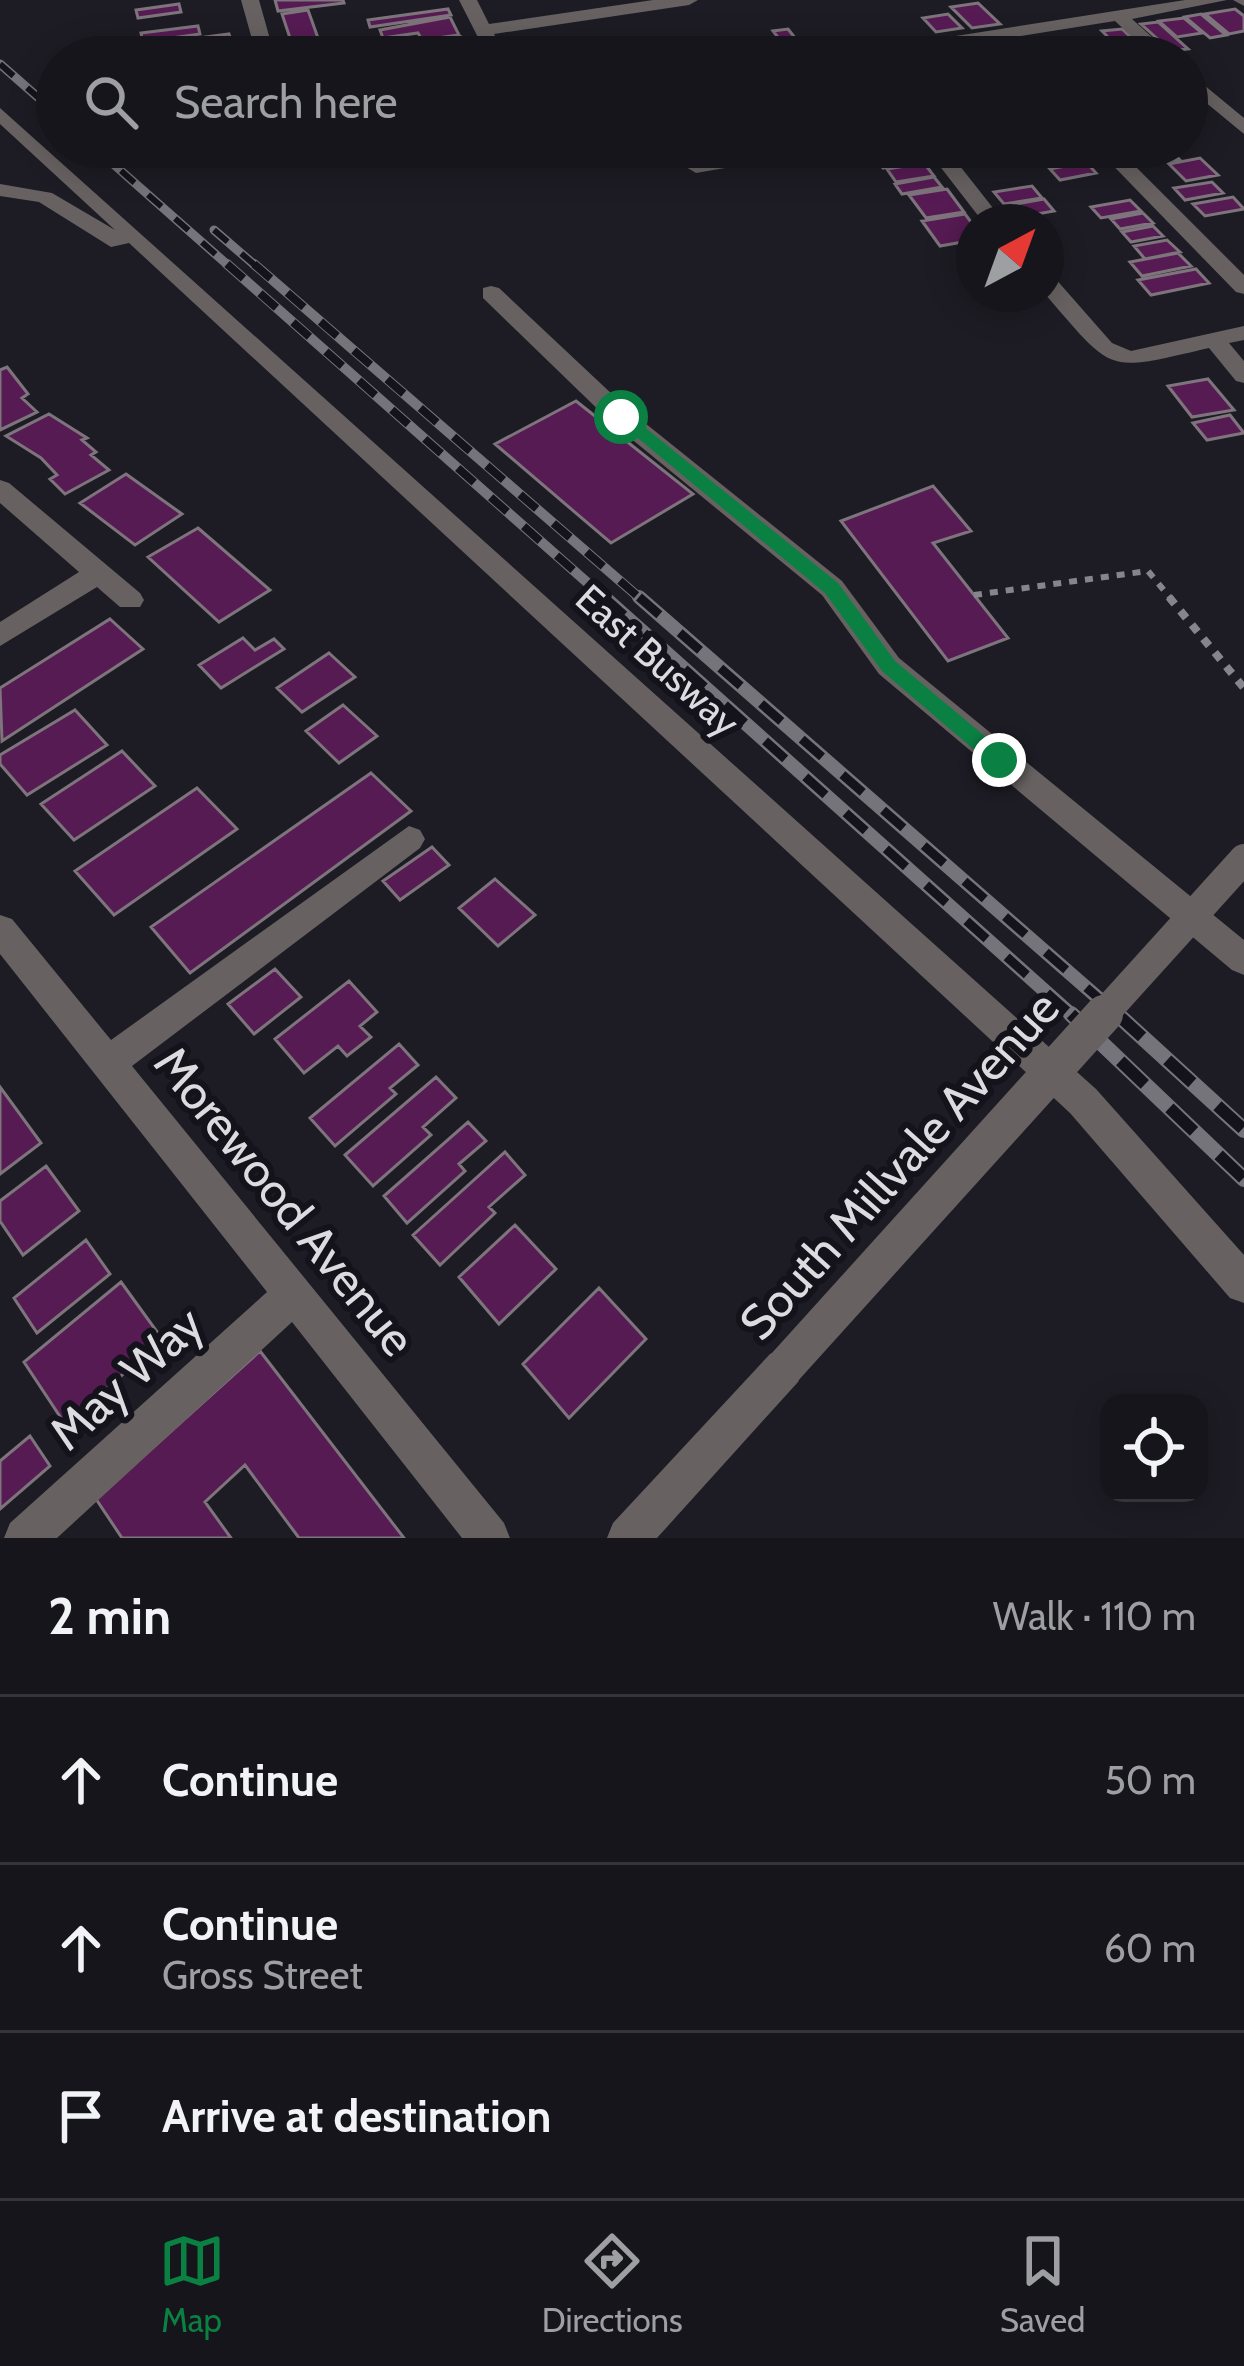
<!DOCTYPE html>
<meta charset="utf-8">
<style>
:root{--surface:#16151b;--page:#232228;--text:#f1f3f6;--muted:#9e9fa3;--line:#35343a;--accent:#0b8043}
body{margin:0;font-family:Cabin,sans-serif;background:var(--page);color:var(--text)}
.controls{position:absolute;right:36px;bottom:36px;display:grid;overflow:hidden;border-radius:24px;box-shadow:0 6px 30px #0003}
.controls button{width:108px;height:108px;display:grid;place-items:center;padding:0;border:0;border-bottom:3px solid var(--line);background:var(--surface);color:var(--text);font:60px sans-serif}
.compass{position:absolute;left:956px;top:204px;width:108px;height:108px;border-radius:50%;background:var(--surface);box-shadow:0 6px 30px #0003;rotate:41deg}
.stop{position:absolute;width:36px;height:36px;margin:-27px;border:9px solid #0b8043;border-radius:50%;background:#fff}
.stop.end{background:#0b8043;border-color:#fff;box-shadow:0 3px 12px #0008}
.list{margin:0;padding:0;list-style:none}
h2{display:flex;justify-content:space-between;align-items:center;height:156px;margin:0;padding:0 48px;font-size:51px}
h2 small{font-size:39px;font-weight:400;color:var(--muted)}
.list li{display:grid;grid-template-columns:78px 1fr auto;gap:36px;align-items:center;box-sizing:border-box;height:168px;padding:0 48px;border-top:3px solid var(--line)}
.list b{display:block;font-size:45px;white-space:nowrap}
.list p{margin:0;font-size:39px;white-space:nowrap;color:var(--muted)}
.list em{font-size:39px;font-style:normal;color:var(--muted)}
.icon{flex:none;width:66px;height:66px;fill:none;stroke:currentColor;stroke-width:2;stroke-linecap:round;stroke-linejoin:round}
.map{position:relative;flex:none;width:1244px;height:1538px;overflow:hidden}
.search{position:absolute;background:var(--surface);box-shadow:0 6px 30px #0003;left:36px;right:36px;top:36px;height:132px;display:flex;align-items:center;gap:30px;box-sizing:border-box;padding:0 42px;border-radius:66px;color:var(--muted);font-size:45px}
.sheet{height:660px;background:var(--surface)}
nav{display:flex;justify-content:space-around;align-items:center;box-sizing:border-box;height:168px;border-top:3px solid var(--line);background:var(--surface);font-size:33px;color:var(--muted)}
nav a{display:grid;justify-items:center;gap:6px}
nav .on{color:var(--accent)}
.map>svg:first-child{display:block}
.building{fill:#571b54;stroke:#7d747c;stroke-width:3}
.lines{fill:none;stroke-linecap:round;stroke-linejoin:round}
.path-far1{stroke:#85858b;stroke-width:6;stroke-dasharray:8 8;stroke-linecap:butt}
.path{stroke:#85858b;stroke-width:8;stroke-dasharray:9 9;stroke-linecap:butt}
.minor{fill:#676261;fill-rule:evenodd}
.rail-far3-casing{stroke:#74747a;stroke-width:9}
.rail-far2-casing{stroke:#74747a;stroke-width:10}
.rail-far1-casing{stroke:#74747a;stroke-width:14}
.rail-casing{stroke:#74747a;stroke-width:16}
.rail-far3{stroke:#14131b;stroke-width:6;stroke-dasharray:18;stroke-linecap:butt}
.rail-far2{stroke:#14131b;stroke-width:8;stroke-dasharray:22;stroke-linecap:butt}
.rail-far1{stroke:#14131b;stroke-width:9;stroke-dasharray:27;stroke-linecap:butt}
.rail{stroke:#14131b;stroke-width:12;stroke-dasharray:34;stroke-linecap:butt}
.minor-bridge-far1{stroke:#676261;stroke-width:30}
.minor-bridge{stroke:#676261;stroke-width:38}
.route{fill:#0b8043}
.labels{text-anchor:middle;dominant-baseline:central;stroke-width:12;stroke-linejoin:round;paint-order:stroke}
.street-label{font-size:39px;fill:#dbdbe0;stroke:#14131b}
.near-street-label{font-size:48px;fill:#dbdbe0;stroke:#14131b}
</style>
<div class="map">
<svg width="1244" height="1538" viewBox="0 0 1244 1538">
<rect width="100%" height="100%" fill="#1d1c24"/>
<!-- building -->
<path class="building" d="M275,0H343L344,3L278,11Z
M978,3L1000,24L972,28L951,7Z
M179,4L181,12L138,18L136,10Z
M448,9L451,15L370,27L368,20Z
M1235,9L1244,16V31L1229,34L1205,14Z
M308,10L323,52L296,56L282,14Z
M948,14L962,28L936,32L923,18Z
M1201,14L1226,35L1210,38L1185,17Z
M450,17L459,35L422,40L418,33L383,38L380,30Z
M1184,18L1202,33L1177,37L1159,21Z
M1158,22L1188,49L1171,51L1141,24Z
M198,26L200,34L143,42L141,33Z
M788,29L807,53L792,56L773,31Z
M1122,29L1152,57H1128L1102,31Z
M229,34L232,42L185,49L183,40Z
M461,37L471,57H432L426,42Z
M1167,147L1179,159L1146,165L1127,147Z
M1082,149L1092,160L1057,166L1048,154Z
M915,151L923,161L883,168L876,157Z
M1200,158L1218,175L1186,181L1169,164Z
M1086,162L1096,173L1060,180L1050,169Z
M924,163L934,176L896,182L887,169Z
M934,177L942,187L902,194L895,184Z
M1212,182L1223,193L1185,200L1174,188Z
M1032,186L1042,198L1004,204L994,192Z
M947,189L964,212L926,218L909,195Z
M1233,197L1244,209L1205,216L1193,204Z
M1044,199L1054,211L1014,218L1004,206Z
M1130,200L1141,211L1101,218L1091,207Z
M1143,213L1153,223L1120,229L1111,219Z
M965,214L974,226V240L940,246L922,221Z
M1153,226L1163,236L1131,242L1122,232Z
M1167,240L1180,252L1145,259L1134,246Z
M1178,253L1191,266L1142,276L1130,262Z
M1196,269L1209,283L1151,295L1138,280Z
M7,367L28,394L22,398L37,412L0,430V370Z
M1208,379L1234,410L1192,417L1168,386Z
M576,401L693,494L611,543L495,444Z
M49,414L87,438L82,440L96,452L91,455L109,470L65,494L50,479L57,475L41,458L6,436Z
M1230,415L1244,433L1207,440L1193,423Z
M126,474L182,514L135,545L80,503Z
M933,486L971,531L933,543L1008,638L948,661L841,521Z
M198,528L270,590L219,622L148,557Z
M110,619L143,649L2,741L0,688Z
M243,638L255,650L274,639L284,649L221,688L199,665Z
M329,653L355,677L302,712L277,688Z
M343,705L377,736L339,763L306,731Z
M75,710L107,745L27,795L0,764V755Z
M122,751L155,786L74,840L41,804Z
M371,773L411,811L190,973L151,927Z
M197,788L237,829L114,915L75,871Z
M432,847L449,865L400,900L383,881Z
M495,879L535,915L498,946L459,908Z
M275,969L301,997L254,1034L228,1004Z
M349,981L377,1012L360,1026L371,1037L347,1056L338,1046L304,1073L275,1039Z
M399,1044L418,1065L390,1088L396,1094L335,1146L310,1118Z
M436,1077L456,1098L423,1127L431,1135L373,1186L345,1155Z
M0,1087L41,1143L0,1174Z
M468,1122L486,1141L459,1164L465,1171L407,1223L384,1196Z
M505,1152L525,1175L489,1207L495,1213L440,1265L413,1235Z
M46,1166L79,1211L23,1255L0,1221V1201Z
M515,1225L556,1269L499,1324L459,1277Z
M86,1240L110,1274L37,1333L14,1298Z
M121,1282L163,1340L65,1424L24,1362Z
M599,1288L646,1339L569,1418L523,1364Z
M260,1351L404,1538H299L245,1465L205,1502L231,1538H122L96,1499Z
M30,1436L50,1466L0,1509V1461Z"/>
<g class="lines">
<!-- path-far1 -->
<path class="path-far1" d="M974,595L1148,571L1172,600"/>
<!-- path -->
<path class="path" d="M1169,597L1244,688"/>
<!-- minor -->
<path class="minor" d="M241,0H259L275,57H257Z
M459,0H477L489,24L653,0H698L689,5L494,34L506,57H488Z
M1185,0H1227L1132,19L1174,57H1154L1115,21L889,57H845L854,52Z
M1233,0H1244V6Z
M1187,71L1244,118V134L1187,87Z
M0,108L1096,1089L1244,1255V1303L1230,1298L1070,1113L129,243L111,247L39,202L0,196V184L52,193L115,230L0,124Z
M777,147H821L811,153L696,173L686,167L696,161Z
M925,147H945L1004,222H983Z
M1095,147H1116L1244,275V294L1236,292Z
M1046,275L1054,277L1112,343L1131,351L1244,326V340L1229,343L1244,361V383L1236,381L1209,348C1105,372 1115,375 1045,294Z
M491,286L499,288L630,411L842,581L899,658L1244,940V975L1232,970L879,674L822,595L612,423L483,298V288Z
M0,480L9,483L140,593L144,600L140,607H120L97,587L0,646V622L79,572L0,503Z
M409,826L420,830L425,839L420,848L132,1066L504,1523L510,1538H462L292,1322L57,1538H4L10,1523L267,1292L0,954V915L12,919L111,1040Z
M784,1348L798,1354L804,1368L798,1382L657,1538H607L613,1523L770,1354Z"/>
<defs>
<path id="rail-far3" d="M0,64L57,114
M94,147L230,267
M214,230L257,267"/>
<path id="rail-far2" d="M227,264L607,600
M254,264L642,600"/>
<path id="rail-far1" d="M604,597L1074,1017
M639,597L1120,1017"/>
<path id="rail" d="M1071,1014L1244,1179
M1117,1014L1244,1130"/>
</defs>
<!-- rail-far3 casing -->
<use href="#rail-far3" class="rail-far3-casing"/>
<!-- rail-far2 casing -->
<use href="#rail-far2" class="rail-far2-casing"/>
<!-- rail-far1 casing -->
<use href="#rail-far1" class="rail-far1-casing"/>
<!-- rail casing -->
<use href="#rail" class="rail-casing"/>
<!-- rail-far3 -->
<use href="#rail-far3" class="rail-far3"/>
<!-- rail-far2 -->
<use href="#rail-far2" class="rail-far2"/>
<!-- rail-far1 -->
<use href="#rail-far1" class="rail-far1"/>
<!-- rail -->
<use href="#rail" class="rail"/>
<!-- minor-bridge-far1 -->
<path class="minor-bridge-far1" d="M1101,1017L1244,859"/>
<!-- minor-bridge -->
<path class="minor-bridge" d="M784,1368L1104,1014"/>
</g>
<!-- route -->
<path class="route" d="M616,413H627L838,583L895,661L1006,754V765H992L882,671L825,593L616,420Z"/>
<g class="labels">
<!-- street labels -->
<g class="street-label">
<text transform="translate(658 660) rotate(42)">East Busway</text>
</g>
<!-- near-street labels -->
<g class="near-street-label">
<text transform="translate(899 1165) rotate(-48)">South Millvale Avenue</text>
<text transform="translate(285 1201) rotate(51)">Morewood Avenue</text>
<text transform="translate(126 1378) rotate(-42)">May Way</text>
</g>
</g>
</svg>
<div class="controls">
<button><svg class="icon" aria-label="locate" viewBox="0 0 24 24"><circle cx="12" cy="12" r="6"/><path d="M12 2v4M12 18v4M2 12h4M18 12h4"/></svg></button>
</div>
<svg class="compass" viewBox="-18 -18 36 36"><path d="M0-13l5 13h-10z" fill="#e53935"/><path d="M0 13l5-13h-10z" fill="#9e9fa3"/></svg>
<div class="stop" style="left:621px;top:417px"></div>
<div class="stop end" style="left:999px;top:760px"></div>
<div class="search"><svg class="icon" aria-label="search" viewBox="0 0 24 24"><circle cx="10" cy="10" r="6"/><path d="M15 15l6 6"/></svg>Search here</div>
</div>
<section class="sheet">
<h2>2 min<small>Walk · 110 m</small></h2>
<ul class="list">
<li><svg class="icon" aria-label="ahead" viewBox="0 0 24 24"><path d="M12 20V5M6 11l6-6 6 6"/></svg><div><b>Continue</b></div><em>50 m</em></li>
<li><svg class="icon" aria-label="ahead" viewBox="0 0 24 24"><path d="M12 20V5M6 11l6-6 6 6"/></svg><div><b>Continue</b><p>Gross Street</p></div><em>60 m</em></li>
<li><svg class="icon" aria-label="arrive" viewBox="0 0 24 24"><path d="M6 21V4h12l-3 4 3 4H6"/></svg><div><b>Arrive at destination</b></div></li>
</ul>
</section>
<nav>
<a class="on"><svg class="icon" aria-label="map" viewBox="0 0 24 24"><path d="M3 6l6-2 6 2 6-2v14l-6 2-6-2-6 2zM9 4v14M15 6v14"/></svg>Map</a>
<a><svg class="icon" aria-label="directions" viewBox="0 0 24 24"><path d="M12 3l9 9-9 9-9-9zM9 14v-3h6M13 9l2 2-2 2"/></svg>Directions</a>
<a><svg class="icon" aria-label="saved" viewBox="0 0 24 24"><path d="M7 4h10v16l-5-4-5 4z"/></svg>Saved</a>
</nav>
